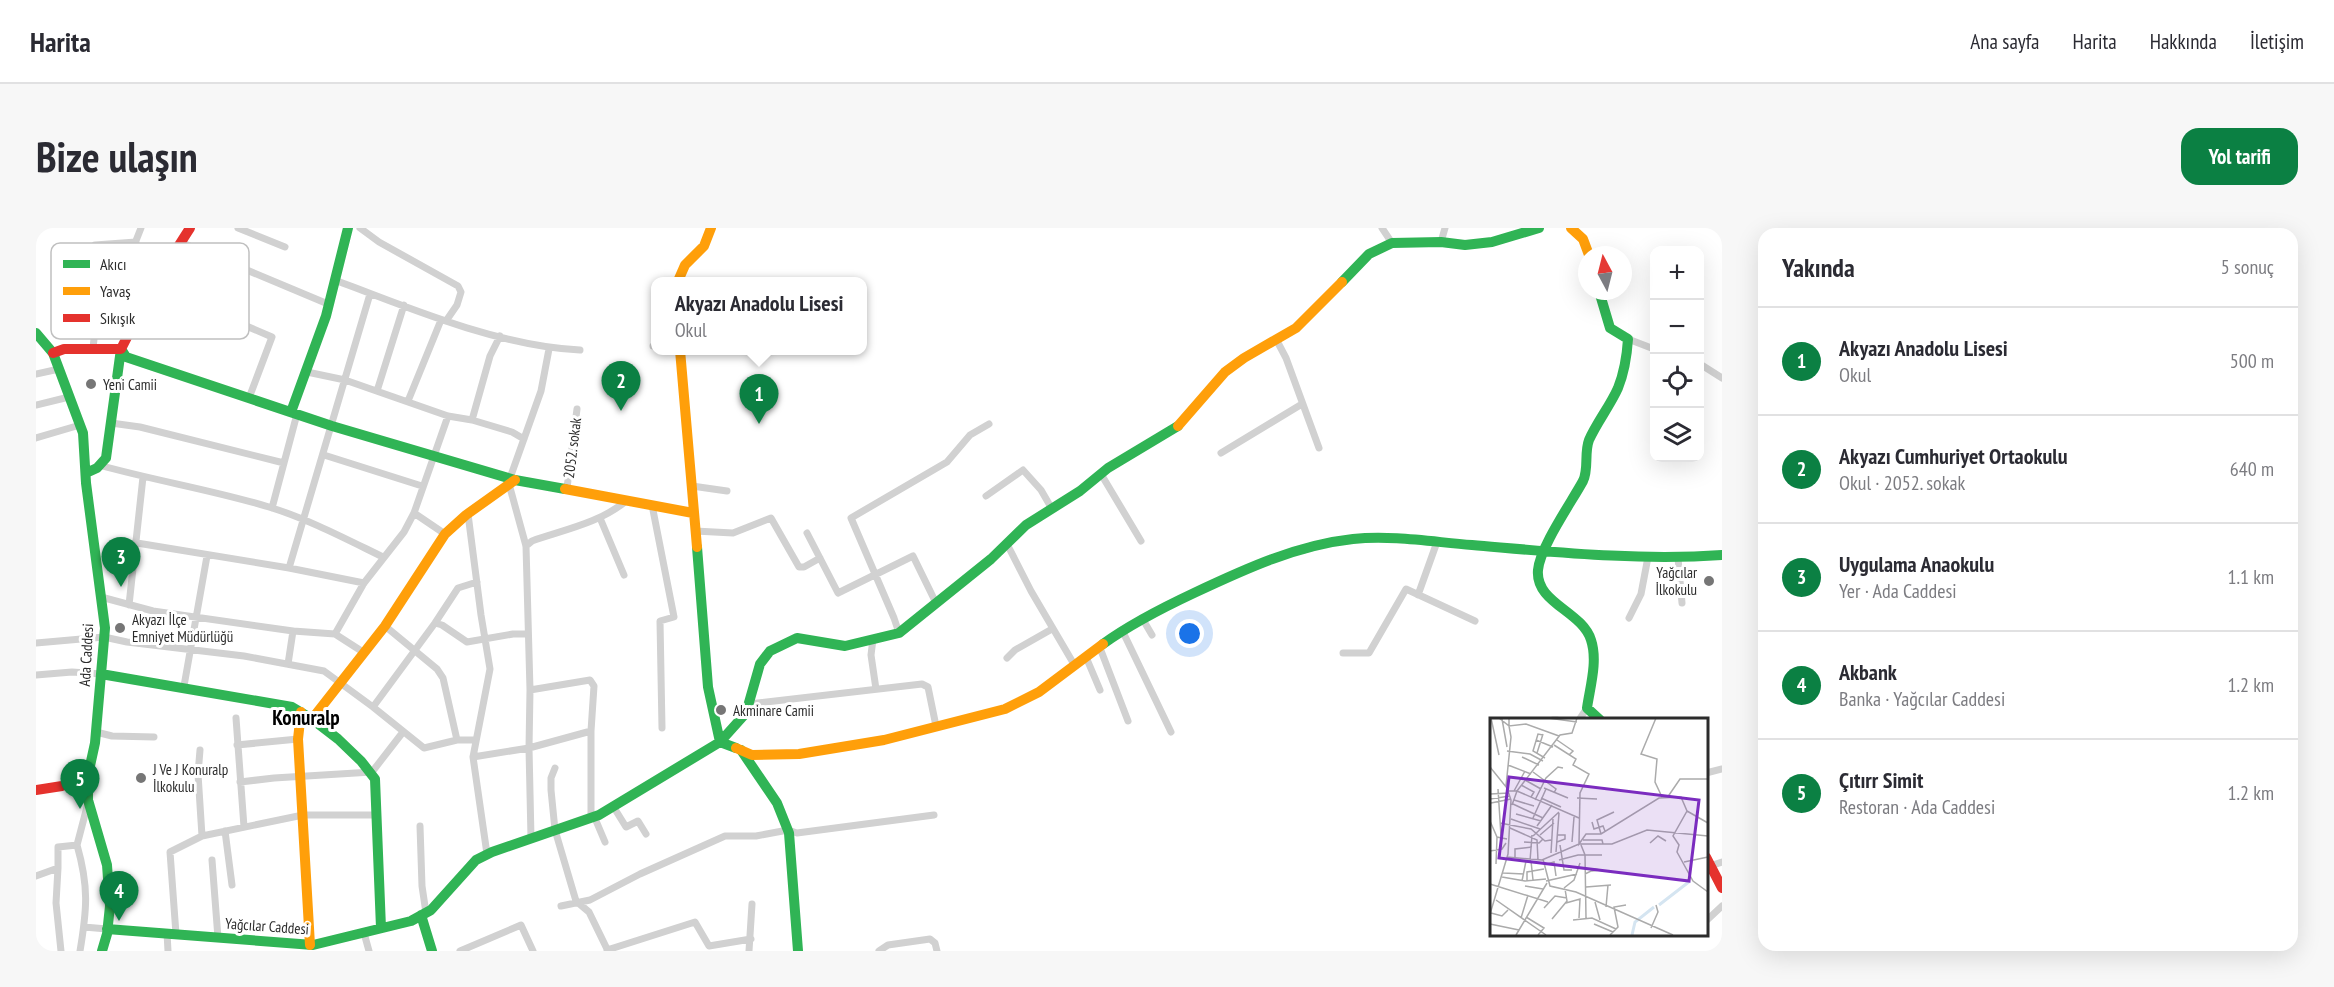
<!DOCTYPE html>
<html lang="tr">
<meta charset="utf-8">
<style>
:root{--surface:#fff;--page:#f7f7f7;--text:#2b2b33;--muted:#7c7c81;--line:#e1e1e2;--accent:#0b8043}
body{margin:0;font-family:"PT Sans Narrow",sans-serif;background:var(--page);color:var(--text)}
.controls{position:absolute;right:18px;top:18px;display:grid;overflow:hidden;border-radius:12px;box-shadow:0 6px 24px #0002}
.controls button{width:54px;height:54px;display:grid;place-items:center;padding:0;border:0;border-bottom:2px solid var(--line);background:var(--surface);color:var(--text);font:30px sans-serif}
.compass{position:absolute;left:1542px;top:18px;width:54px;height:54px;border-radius:50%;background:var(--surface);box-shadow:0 6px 24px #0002;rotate:353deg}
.you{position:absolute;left:1154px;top:406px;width:21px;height:21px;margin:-15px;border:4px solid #fff;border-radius:50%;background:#1a73e8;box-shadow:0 0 0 9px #1a73e833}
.badge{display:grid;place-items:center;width:39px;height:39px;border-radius:50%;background:var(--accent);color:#fff;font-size:20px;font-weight:700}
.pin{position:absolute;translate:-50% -50px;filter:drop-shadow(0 2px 3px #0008)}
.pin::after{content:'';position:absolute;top:32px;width:21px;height:18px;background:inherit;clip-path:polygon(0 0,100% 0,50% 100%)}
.popup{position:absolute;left:615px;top:49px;width:216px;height:78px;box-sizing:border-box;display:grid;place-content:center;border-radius:12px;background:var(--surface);filter:drop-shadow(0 2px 4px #0005);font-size:20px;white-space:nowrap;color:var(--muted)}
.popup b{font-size:22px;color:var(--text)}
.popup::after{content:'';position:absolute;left:50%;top:100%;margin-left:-12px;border:12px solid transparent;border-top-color:var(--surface)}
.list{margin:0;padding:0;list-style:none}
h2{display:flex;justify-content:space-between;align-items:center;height:78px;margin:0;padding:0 24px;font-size:26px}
h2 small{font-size:20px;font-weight:400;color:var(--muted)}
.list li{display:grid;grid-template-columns:39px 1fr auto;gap:18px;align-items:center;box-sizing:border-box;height:108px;padding:0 24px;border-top:2px solid var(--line)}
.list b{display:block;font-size:22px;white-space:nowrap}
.list p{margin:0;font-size:20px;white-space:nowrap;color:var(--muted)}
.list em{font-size:20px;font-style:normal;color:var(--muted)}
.icon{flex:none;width:33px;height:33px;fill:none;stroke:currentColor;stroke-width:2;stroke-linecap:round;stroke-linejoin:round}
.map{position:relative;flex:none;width:1686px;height:723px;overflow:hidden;border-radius:18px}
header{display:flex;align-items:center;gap:36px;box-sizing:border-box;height:84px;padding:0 30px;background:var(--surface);border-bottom:2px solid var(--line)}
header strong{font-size:28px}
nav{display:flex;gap:33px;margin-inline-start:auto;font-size:21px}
.intro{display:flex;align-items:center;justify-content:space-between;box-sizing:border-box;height:144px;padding:0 36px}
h1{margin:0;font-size:42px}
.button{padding:15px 27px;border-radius:18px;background:var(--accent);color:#fff;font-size:21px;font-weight:700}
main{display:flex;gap:36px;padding:0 36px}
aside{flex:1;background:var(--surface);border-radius:18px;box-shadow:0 6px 24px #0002}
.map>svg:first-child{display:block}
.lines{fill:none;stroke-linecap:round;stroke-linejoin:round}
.stream{stroke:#d5e5f1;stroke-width:2}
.street{stroke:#d1d1d1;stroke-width:7}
.fast{stroke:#30b455;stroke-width:10}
.slow{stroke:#ff9f0a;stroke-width:10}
.jam{stroke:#e5322d;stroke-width:10}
.poi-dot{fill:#767676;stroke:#fff;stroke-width:2}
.labels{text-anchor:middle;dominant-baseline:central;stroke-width:6;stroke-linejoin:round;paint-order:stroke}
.poi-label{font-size:15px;fill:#2c2c2c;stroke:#fff;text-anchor:start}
.street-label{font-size:15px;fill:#2c2c2c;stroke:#fff}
.district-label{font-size:21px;font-weight:bold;fill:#000;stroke:#fff}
.inset-river{fill:none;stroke:#d5e5f1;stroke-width:3}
.inset-road{fill:none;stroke:#ababab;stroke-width:1.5}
.view{fill:#7b2cbf;fill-opacity:0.15;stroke:#7b2cbf;stroke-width:3}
.inset-edge{fill:none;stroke:#2c2c2c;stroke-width:3}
.key{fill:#fff;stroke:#c0c0c0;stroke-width:1.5}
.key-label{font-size:16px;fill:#2c2c2c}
</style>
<header>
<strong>Harita</strong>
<nav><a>Ana sayfa</a><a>Harita</a><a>Hakkında</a><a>İletişim</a></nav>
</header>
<div class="intro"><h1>Bize ulaşın</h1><a class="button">Yol tarifi</a></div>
<main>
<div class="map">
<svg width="1686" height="723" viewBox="0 0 1686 723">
<rect width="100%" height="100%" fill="#fff"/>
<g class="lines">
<!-- stream -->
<path class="stream" d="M1684,723L1686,721"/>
<!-- street -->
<path class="street" d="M202,0L249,19
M324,0L343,14L422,58L425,64L421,77L410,93
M1346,0L1356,15
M144,14L292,76
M1405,14L1409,0
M59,17L100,14
M299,52C372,80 466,119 544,122
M117,58L236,109L213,170
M1240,111L1250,130L1283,220
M1592,111L1618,121
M617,118H620
M57,120L59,102L73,60L86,48L105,0
M1664,136L1686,150
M271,144L309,152L412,188L436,192L476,204L488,211
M0,146L23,141
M341,163L368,77
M372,173L405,92
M0,177L33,169
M436,192L454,128L464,108
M75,195L104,199L248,235
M0,210L44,197
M1185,225L1266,176
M288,227L386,258
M63,237C120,253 177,262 233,279C272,291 310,311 347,329
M1065,246L1105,313
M474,250L505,163L513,121
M473,256L490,318L494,462L493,520L495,610
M656,258L691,263
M531,260L541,181
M950,268L987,242L1005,262L1016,281
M616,277L638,389L624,393L626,500
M236,280L261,186
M378,285L409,306
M432,286L445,387L454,441L437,529L451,626
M564,290L588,347
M659,303L697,305L735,290L763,339H768L784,330
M771,305L802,365L877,328L900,375
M101,315L253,340L328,355
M971,316L995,363L1039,438
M490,318L496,313C527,302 564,295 590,273
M1642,330L1646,375
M253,340L334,66
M1382,367L1401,314
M65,369L117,383L257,403L299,406L327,424
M93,377L107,249
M1106,390L1116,407
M1593,390L1605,366L1612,329
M399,395L406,397L431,414L477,406H492
M349,398L401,441L407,450L421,512
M1086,402L1135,504
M863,405L858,390L815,290L911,234L934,207L953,196
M299,406L328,355L368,304L378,285L412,188
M837,411L835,427L840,461
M0,415L68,409L91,414L208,428L288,443L337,479L388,520L421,512H439
M1064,420L1092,493
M1307,425H1333L1370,361L1439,393
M1050,429L1064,462
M971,430L979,422L1016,401
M252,436L257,403
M0,447L36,444L65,446
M148,458L171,328
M713,476L886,456L892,459L900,498
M337,479L399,395L422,360L441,354
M200,490L208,599
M1517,492H1521
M1543,492L1551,480
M555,503V589
M60,504L76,508L118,509
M201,517L262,511
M164,522L162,546L166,608
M437,529L493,520L555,503L558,458L554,452L494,462
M519,540L515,550V562L519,602L540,673L553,684L572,723
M1670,545L1686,541
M204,554L238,550L336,544L367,504
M577,578L590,599L602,593L610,606
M558,588L569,614
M384,598L386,658L390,685
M189,603L196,657
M41,617C53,659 51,681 44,723
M176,632L182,710
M1674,638L1686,634
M22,640L20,675L25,723
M0,648L22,640V619L41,617L52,575
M525,678L554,672L604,646L689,608H720L752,602L761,605L898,587
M1670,693L1686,678
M48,699L71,701
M131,705L132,723
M328,705L333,723
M140,706L134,624L166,608L267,587H341
M571,722L659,694L673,718L715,711
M424,723L485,697L497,723
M713,723L716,676
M843,723L852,717L894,711L899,715L901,723"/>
<!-- fast -->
<path class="fast" d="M1306,54L1333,26L1356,15L1405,14L1429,17L1456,14L1503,0
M1563,63L1574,100L1592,111C1591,127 1588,145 1582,160C1574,178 1561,194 1553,212C1548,225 1553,241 1547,253C1535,275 1504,319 1502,342C1499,375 1546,383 1555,412C1562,433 1554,459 1551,480L1564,492
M0,105L17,125L47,205L50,255L69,400L59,515L52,547V572L71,637L74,678L71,706L66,723
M255,184L290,88L312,0
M50,245L61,240L70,230L85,121L90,129L296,198L479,252L529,261
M661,319L672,459L684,514L710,485L724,436L734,423L761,410L809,418L863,405L955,331L990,297L1044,263L1072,240L1142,198
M1067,416C1096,395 1126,380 1158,365C1209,341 1261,317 1317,311C1356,307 1397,314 1436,317C1519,324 1603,333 1686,327
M65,446L256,479L276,491L302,511L325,533L339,551L345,700
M705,522L741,575L753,605L762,723
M385,687L396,723
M71,701L277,717L375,693L395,682L440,632L456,624L563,587L684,514L700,520"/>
<!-- slow -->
<path class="slow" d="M1535,0L1547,11L1553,27
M642,53L649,37L668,18L675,0
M644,122L661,319
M1142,198L1189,144L1208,130L1260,100L1306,54
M529,261L657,285
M265,484L262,511L274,717
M276,491L349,398L409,306L430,287L479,252
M700,520L716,527L763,526L848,512L969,481L1003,464L1067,416"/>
<!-- jam -->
<path class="jam" d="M17,125L28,121H85L117,58L154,0
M0,562L26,558L52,547
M1670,629L1686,660"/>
</g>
<!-- markers -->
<g class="poi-dot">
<circle cx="55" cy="156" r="6"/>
<circle cx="1673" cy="353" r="6"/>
<circle cx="84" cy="400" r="6"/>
<circle cx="685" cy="482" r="6"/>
<circle cx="105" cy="550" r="6"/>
</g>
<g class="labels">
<!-- poi labels -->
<g class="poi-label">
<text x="67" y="156">Yeni Camii</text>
<text x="1661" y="344" text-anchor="end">Yağcılar<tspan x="1661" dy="17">İlkokulu</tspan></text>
<text x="96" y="391">Akyazı İlçe<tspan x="96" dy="17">Emniyet Müdürlüğü</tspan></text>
<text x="697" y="482">Akminare Camii</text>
<text x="117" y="541">J Ve J Konuralp<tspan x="117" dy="17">İlkokulu</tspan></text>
</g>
<!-- street labels -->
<g class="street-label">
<text transform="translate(536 220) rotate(-83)">2052. sokak</text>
<text transform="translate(50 427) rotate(-87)">Ada Caddesi</text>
<text transform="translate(231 698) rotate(4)">Yağcılar Caddesi</text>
</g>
<!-- district labels -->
<g class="district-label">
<text x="270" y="489">Konuralp</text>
</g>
</g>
<!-- overview -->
<g transform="translate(1454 490)">
<rect width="218" height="218" fill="#fff"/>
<path class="inset-river" d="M169,187L200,163M142,217L145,204L164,189"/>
<path class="inset-road" d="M1,0L9,37M9,0L19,8L21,19L16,68M19,0V8L36,6L69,18M58,0L87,4M166,0L151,36L167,41L165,64L172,79M12,1L17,29M53,17L48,16L43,33L55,40M46,22L63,29M67,22L83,33L79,37M64,27L86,41L83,47L99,56L90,75L89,126L96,116H111L169,80L191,79L197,93L183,118L189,127L187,134L203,163L218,174M17,33L40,36L53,43M47,35L53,16M32,39L49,47M18,47L41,56M0,49L17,70L21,82L18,136L0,196M43,54L66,71L64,75M35,62L51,71M31,67L44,74L41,79M54,70L78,80M8,71L11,118M19,73H27L70,17L82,15L87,0M24,73L35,53M0,76L19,75M51,80L71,89M87,80L107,81M177,80L190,61H218M0,81L20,78M24,82L44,88M45,82L56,60L68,49L73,50M1,85L21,81M23,86L53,100M22,87L27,73L89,100M197,93L218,105M26,96L51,103M43,100L56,71M21,101L50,111M0,103L7,119L17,121M102,104L104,111L113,108L115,113M10,105L41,111L55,123L61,122M47,108L62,87M20,110L47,122L48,142M111,116L107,102L124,94M50,117L64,105M43,118L69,94M93,122H112L113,126M34,124L49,125L53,121M67,124L75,121V117H68M82,124L84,99M160,125L168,118L176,123M70,127L74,152H82M91,127L95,137L96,200M0,133L12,131L16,125M66,134L69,95M61,135L63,101M17,139L52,142L89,126H122L157,112L218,118M25,139V131L42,129M53,141L60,168L86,174L183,217M69,142L88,137H112M40,143L42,117M41,143L43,162M194,144L218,139M6,146L7,119M54,147L64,144L66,158M13,155L34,156M95,156L105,151L110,152L102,153M12,159L35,163L56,161M32,163L36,143M37,163V154L54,151M56,163L87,156M0,166L58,184M35,168L53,171M96,169L121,167M74,170L84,162L90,145M6,182L56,217M105,184L110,202M76,185L90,181L89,200M116,189L118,167M54,190L65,178L77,180M1,195L12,198L18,192M36,199L54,210L48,217M31,200L38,177M62,201L77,183L75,171M83,202L102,200L126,211M0,206L29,212M104,206L123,214M161,210L168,194L166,187M26,217L57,165M120,217L128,209L124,189L136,187"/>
<path class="view" d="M19,59L209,82L199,163L9,140Z"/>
<rect width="218" height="218" class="inset-edge"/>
</g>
<!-- legend -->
<rect x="15" y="15" width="198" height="96" rx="9" class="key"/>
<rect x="27" y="32" width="27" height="8" fill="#30b455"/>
<rect x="27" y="59" width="27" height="8" fill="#ff9f0a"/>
<rect x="27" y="86" width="27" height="8" fill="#e5322d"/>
<g class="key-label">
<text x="64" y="42">Akıcı</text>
<text x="64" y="69">Yavaş</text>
<text x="64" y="96">Sıkışık</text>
</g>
</svg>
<div class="controls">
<button>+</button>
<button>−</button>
<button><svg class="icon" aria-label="locate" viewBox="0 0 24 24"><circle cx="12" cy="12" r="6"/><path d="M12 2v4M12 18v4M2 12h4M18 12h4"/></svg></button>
<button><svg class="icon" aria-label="layers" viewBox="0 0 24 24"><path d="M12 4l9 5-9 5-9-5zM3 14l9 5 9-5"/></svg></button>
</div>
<svg class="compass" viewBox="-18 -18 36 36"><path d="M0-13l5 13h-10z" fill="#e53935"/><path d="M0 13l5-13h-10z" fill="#7c7c81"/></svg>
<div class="you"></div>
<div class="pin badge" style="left:723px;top:196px">1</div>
<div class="popup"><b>Akyazı Anadolu Lisesi</b>Okul</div>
<div class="pin badge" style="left:585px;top:183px">2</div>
<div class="pin badge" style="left:85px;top:359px">3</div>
<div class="pin badge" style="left:83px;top:693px">4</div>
<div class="pin badge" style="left:44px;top:581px">5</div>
</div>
<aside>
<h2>Yakında<small>5 sonuç</small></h2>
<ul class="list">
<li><span class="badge">1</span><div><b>Akyazı Anadolu Lisesi</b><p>Okul</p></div><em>500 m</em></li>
<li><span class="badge">2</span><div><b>Akyazı Cumhuriyet Ortaokulu</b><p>Okul · 2052. sokak</p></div><em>640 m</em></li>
<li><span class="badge">3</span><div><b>Uygulama Anaokulu</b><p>Yer · Ada Caddesi</p></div><em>1.1 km</em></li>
<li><span class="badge">4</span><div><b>Akbank</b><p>Banka · Yağcılar Caddesi</p></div><em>1.2 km</em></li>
<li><span class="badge">5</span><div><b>Çıtırr Simit</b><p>Restoran · Ada Caddesi</p></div><em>1.2 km</em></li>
</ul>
</aside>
</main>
